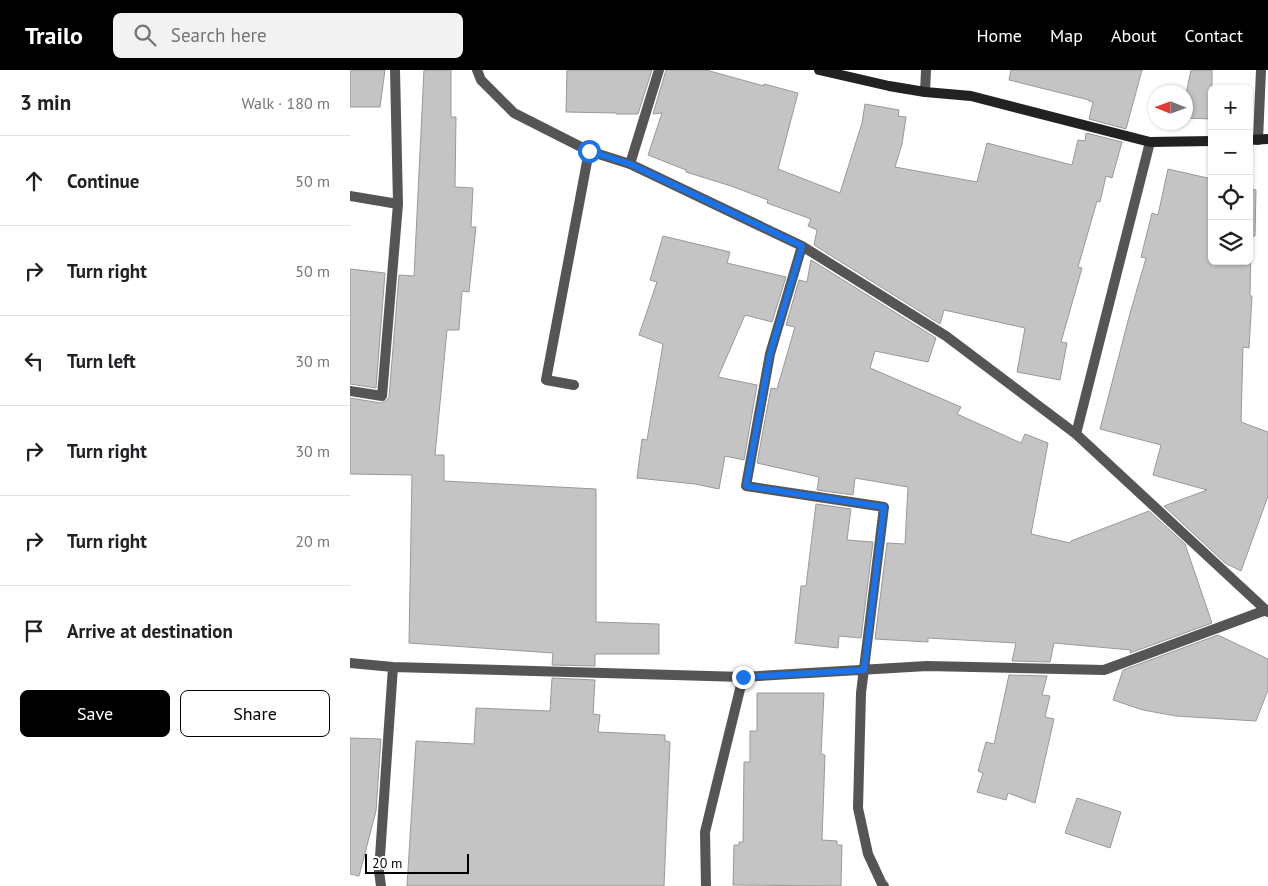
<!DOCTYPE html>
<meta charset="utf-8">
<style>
:root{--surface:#fff;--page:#f2f2f2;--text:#202124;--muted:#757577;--line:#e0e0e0;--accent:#000}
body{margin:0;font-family:"PT Sans",sans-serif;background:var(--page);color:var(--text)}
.controls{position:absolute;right:15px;top:15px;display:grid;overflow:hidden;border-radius:8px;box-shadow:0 1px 4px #0004}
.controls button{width:45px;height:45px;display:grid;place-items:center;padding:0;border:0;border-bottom:1px solid var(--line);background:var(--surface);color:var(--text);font:25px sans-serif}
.compass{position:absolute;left:798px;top:15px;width:45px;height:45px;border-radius:50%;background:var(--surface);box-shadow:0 1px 4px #0004;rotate:271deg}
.scale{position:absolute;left:15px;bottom:12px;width:104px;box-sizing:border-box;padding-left:5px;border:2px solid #000;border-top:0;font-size:14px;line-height:18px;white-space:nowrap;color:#000;-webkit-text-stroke:4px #fff;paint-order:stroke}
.stop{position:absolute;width:15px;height:15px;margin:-11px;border:4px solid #1a73e8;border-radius:50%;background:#fff}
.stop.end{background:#1a73e8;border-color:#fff;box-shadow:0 1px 5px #0008}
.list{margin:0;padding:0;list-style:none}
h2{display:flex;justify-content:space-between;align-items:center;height:65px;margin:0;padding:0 20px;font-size:21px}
h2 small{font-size:16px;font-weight:400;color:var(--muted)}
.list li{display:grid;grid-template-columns:32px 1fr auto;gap:15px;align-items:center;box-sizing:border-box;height:90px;padding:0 20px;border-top:1px solid var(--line)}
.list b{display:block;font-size:19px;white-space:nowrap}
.list em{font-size:16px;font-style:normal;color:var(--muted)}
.actions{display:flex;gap:10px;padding:15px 20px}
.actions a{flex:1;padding:11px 0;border:1px solid var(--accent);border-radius:8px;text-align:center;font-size:18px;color:var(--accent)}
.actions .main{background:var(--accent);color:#fff}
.icon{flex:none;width:28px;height:28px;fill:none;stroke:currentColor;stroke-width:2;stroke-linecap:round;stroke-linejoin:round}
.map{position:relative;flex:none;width:918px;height:816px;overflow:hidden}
header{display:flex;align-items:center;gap:30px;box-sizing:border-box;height:70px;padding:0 25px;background:var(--accent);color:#fff}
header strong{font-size:24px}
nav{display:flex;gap:28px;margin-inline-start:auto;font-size:18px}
.search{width:350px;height:45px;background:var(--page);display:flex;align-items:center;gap:12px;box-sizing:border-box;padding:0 18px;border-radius:8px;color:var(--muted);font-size:19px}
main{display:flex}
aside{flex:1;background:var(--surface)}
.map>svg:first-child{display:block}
.building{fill:#c4c4c4;stroke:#999}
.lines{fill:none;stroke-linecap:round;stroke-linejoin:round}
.lane{stroke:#555;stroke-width:10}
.street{stroke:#555;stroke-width:10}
.secondary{stroke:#222;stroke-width:10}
.route{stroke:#1a73e8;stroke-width:6}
</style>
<header>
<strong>Trailo</strong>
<div class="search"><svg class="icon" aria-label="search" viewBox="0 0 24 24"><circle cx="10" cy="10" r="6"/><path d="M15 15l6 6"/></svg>Search here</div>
<nav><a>Home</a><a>Map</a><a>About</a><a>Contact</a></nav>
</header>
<main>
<aside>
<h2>3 min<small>Walk · 180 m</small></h2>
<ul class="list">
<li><svg class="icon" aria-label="ahead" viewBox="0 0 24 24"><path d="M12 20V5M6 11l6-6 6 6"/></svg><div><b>Continue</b></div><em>50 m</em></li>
<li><svg class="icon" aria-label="right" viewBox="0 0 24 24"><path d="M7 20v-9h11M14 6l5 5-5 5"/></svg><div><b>Turn right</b></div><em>50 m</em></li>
<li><svg class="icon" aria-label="left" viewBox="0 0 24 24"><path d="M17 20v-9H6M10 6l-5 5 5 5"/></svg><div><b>Turn left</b></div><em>30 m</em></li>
<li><svg class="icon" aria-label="right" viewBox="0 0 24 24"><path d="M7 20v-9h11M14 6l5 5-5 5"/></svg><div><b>Turn right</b></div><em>30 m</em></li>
<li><svg class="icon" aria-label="right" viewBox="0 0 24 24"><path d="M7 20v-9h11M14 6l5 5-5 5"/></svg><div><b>Turn right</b></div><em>20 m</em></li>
<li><svg class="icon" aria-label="arrive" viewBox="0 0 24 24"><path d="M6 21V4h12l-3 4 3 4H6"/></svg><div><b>Arrive at destination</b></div></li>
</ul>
<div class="actions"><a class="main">Save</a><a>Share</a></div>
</aside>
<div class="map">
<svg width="918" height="816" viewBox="0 0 918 816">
<rect width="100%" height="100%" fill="#fff"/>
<!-- building -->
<path class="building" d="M0,0H35L30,37H0Z
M74,0H101V47H106L105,117L123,118L121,157H126L119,222L112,221L109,260H97L85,385H94V411L246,419V552L309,554V584H245V596L202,595L203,583L59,573L62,405L0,404V328L31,333L37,330L39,327L49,205L64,206Z
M217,0H302L288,44H266V43L216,42Z
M316,0H356L414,16V14L448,23L428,99L490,123L512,53L515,34L549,40L548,46L556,47L552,74L545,97L627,112L637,73L722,95L728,70L735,71L736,63L772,72L762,108L756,106L750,132L747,131L728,197L732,198L711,272L717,273L710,310L667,302L675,258L594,240L590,254L464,175L467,160L458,156L461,149L417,133L418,130L381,116L336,102V100L298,85L312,43L303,44Z
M661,0H792L776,59L739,49L743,32L739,31V30L659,10Z
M841,0H862V49L836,48V24Z
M818,99L862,109V191H899V118L906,120L905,166H901L900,226H902L899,278L893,277L891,352L918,362V426L891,501L875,493L814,436L857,420L803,405L811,375L750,359L779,247L796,188L791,187L802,143L808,145Z
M313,166L380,182L377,193L436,207L422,252L395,245L368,307L407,315L394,390L375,386L369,419L345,414L287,408L292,369L297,370L313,274L289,265L307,212L300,210Z
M461,190L586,268L578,292L525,281L520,298L611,337L607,344L671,373L675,364L698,373L681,464L720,473L721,471L799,441L835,474L862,553L780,583L781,580L704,573L700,592L662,591L666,573L578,568V572L525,569L537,473L555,474L558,417L505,408L503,425L467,420L469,407L407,393L421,318L427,319L445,257L436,255L449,210L457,212Z
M0,199L35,203L26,318L0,314Z
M466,434L501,439L497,470L523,472L511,568L489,566L488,578L445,573L451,516H456Z
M868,565L918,589V620L906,651L826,646L793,640L763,630L773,600Z
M659,605L697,606L692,625L700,626L695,647L704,649L685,733L658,723L656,730L627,722L633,703L628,701L636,672L644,674Z
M202,608L245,610L243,644L250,645L248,662L315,665V671L320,672L314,816H57L66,671L124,674L126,638L200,641Z
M407,623H474L471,684L475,685L472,770L487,771V775H492L491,816L383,815L384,775H389V772H393L394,692H400V661H407Z
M0,668L31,669L26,741L9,806L0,804Z
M727,728L771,742L760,778L715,763Z"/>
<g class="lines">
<!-- lane -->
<path class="lane" d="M280,94L309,0
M0,126L48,134
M0,321L32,326L48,134L45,0"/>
<!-- street -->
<path class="street" d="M127,0L131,10L164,43L239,81L280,94L452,176L596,266L726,364L918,542
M575,22L576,0
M908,70L911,0
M452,176L420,284L396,416L534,437L511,623L508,738L518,784L532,814L534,816
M224,315L196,310L239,81
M726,364L800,72
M0,593L43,597L393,607L577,596L754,600L916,540
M31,816L29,801L43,597
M356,816L355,762L393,607"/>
<!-- secondary -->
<path class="secondary" d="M469,0L539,16L575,22L621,26L800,72L862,71
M899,70L918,69"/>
</g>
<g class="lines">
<!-- route -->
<path class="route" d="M239,81L280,94L452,176L420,284L396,416L534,437L514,600L393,607"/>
</g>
</svg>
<div class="controls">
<button>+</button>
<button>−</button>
<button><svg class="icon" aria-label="locate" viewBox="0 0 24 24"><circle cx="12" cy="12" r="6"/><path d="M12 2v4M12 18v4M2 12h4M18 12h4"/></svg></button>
<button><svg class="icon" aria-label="layers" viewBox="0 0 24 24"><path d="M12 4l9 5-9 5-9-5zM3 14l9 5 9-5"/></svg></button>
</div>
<svg class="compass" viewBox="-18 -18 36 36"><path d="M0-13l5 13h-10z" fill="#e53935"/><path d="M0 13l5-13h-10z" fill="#757577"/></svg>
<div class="scale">20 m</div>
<div class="stop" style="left:239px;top:81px"></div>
<div class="stop end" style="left:393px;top:607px"></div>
</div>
</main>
